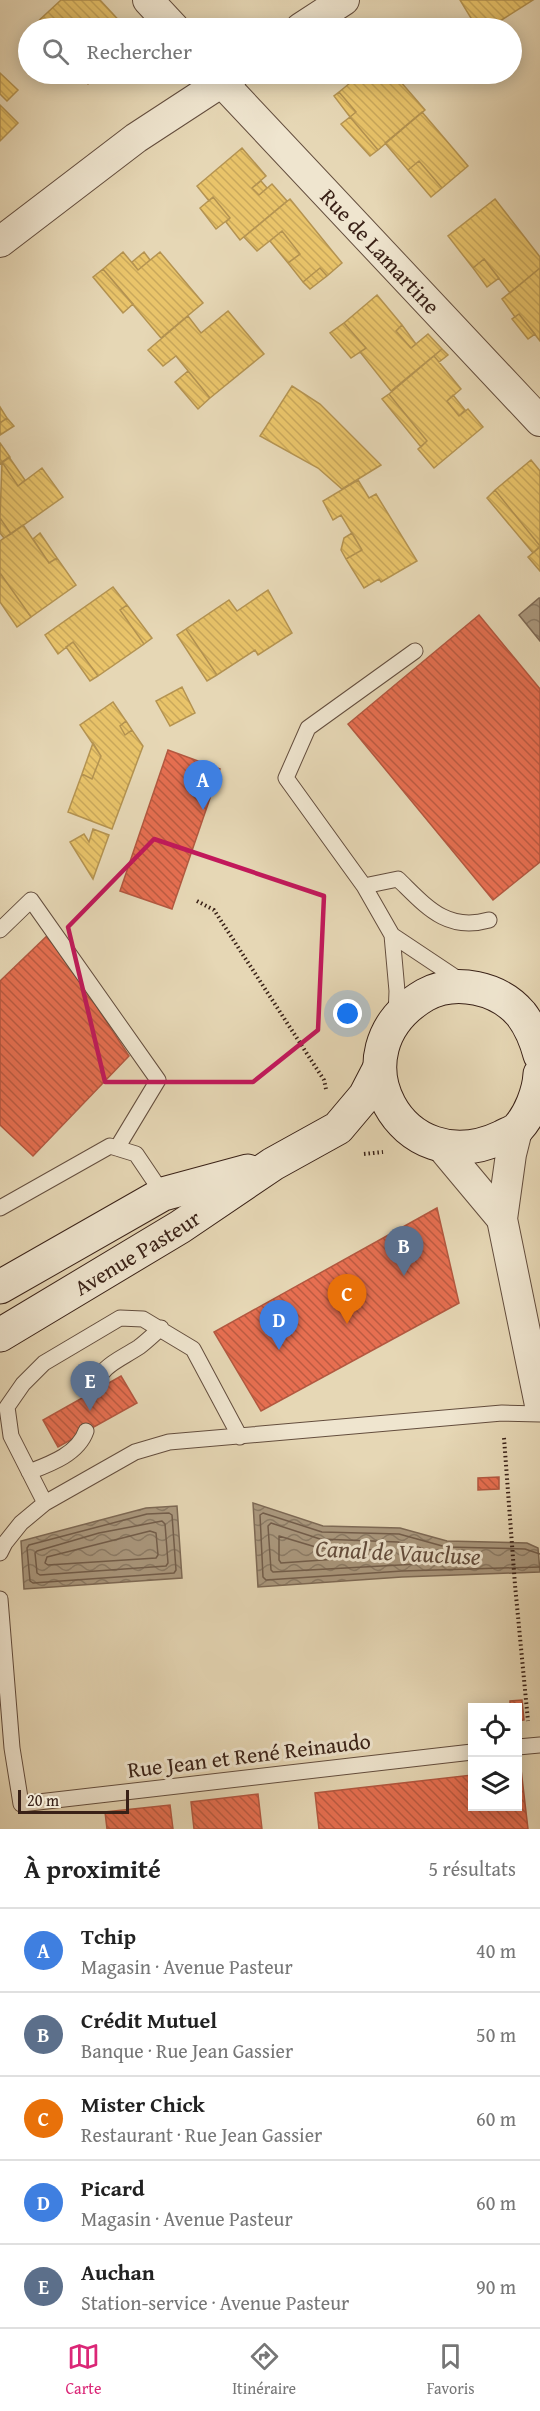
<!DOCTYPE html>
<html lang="fr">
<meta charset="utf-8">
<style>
:root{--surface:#fff;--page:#f6f6f6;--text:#222;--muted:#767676;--line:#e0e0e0;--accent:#db2777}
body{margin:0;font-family:"Gentium Book Plus",serif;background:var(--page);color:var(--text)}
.controls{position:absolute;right:18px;bottom:18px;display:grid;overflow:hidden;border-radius:0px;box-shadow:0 3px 15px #0003}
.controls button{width:54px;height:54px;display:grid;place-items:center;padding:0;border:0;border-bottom:2px solid var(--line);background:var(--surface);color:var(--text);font:30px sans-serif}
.scale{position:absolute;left:18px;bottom:15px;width:111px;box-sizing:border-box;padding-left:6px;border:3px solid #392117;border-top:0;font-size:16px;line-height:21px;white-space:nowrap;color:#392117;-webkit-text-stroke:4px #efe5cf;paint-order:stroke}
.you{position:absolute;left:348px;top:1014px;width:21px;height:21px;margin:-15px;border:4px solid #fff;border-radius:50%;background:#1a73e8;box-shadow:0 0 0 9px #1a73e833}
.badge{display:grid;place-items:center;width:39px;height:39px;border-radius:50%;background:var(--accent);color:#fff;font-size:20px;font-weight:700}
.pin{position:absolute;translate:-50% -50px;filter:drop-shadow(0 2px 3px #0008)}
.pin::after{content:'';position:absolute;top:32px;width:21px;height:18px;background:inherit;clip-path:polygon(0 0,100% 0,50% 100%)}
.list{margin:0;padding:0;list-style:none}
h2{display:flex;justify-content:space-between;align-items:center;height:78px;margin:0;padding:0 24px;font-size:26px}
h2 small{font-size:20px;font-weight:400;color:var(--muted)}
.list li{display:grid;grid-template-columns:39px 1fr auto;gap:18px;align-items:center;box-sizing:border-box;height:84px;padding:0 24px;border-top:2px solid var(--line)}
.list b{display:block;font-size:22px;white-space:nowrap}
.list p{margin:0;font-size:20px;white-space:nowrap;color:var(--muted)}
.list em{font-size:20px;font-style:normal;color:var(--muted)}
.icon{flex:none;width:33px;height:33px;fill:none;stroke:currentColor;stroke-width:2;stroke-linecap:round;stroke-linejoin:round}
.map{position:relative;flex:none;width:540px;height:1829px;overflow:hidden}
.search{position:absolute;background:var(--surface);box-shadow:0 3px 15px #0003;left:18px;right:18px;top:18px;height:66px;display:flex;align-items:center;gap:15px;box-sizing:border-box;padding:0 21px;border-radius:33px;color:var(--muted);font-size:22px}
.sheet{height:498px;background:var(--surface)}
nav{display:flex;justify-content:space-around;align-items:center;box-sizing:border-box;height:84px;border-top:2px solid var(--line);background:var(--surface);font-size:16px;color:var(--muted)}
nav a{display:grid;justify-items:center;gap:3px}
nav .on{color:var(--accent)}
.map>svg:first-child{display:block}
.water{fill:url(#water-waves);stroke:#7d6955;stroke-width:1.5}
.homes{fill:url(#homes-back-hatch);stroke:#b49351;stroke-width:1.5}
.shops{fill:url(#shops-back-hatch);stroke:#b35840;stroke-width:1.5}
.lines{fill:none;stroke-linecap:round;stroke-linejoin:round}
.shore{stroke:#725d4b;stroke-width:1.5}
.service-casing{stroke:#644e3e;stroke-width:17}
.minor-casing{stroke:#644e3e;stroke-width:32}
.secondary-casing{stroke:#392117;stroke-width:35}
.path{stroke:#392117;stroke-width:4;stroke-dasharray:1.5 3;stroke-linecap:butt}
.service{stroke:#efe5cf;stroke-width:15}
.minor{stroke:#efe5cf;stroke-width:30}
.secondary{stroke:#efe5cf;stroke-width:33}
.marked{fill:none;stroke:#c2185b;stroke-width:4.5;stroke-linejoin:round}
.labels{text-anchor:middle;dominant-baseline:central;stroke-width:6;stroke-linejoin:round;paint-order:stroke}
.street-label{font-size:22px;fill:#392117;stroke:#efe5cf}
.water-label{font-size:24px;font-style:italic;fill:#614b3b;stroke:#efe5cf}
</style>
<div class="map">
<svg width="540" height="1829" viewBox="0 0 540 1829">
<defs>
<pattern id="water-waves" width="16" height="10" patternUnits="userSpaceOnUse" patternTransform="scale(1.5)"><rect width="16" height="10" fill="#ab997f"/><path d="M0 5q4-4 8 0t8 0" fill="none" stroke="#8c7c67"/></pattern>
<pattern id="homes-back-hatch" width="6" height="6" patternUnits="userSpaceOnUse" patternTransform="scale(1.5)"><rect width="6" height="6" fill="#e9c46a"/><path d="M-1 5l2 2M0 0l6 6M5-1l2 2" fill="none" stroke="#c9a85b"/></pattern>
<pattern id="shops-back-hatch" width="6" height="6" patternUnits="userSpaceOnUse" patternTransform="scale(1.5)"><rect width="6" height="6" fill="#e76f51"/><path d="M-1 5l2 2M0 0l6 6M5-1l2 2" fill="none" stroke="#bc5b42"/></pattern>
</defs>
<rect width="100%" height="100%" fill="#e6d7b5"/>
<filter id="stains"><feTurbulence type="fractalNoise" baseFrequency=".00333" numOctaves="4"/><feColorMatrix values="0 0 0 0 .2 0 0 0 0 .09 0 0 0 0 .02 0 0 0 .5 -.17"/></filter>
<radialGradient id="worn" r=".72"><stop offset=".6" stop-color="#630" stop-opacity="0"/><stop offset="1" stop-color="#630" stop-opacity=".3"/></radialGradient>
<!-- water -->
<path class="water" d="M539,598H540V641L519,615Z
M253,1503L323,1526L400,1528L447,1541L527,1543L538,1548L540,1572L402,1577L258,1587Z
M177,1506L182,1578L24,1589L21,1541L146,1508Z"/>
<!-- homes -->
<path class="homes" d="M61,0H100L126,28H37L34,25Z
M460,0H533L489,28H477Z
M0,73L18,90L7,101L0,94Z
M79,74H92L96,77L88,84Z
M361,74H394L425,110L378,150L350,117L356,112L339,92Z
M339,92L356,112L350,117L334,96Z
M0,105L18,123L0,141Z
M422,112L468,166L442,188L419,161L408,170L385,143Z
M350,117L378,150L370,156L341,124Z
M242,148L266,176L252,188L259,195L272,184L287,201L240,240L226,222L230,218L213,197L209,201L197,186Z
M419,161L442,188L431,197L408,170Z
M261,181L267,188L259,195L252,188Z
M213,197L230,218L216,229L200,208Z
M290,199L342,263L327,276L320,268L303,282L288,263L300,254L282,231L257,251L244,237Z
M495,199L540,257V268L510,293L484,259L473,268L448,236Z
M282,231L300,254L288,263L270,241Z
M123,252L138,270L160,252L203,303L161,338L103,269Z
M144,252L150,260L138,270L132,262Z
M484,259L499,278L487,287L473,268Z
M320,268L327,276L310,289L303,282Z
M540,268V341L519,314L515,317L502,299Z
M103,269L133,304L123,313L93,277Z
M377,295L402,325L396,331L411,348L428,334L442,349L391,391L360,352L366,348L344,323Z
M228,311L264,354L210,398L176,356L163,366L148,350L188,316L201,333Z
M519,314L535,334L528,339L512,319Z
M344,323L366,348L351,358L330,333Z
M402,325L416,344L411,348L396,331Z
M442,349L448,355L439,362L434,356Z
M434,356L461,389L447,401L459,416L468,409L483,427L434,468L418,449L427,441L389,394Z
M188,371L210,398L198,409L175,382Z
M292,386L320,404L381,465L342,489L318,468L260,436Z
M389,394L427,441L421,447L382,399Z
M453,395L465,410L459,416L447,401Z
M0,407L7,418L0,423Z
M7,418L14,426L0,435V423Z
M0,443L10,457L0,464Z
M9,457L25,480L18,486L2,462Z
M531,460L540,471V546L495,490Z
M2,462L18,486L42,468L63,497L11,534L0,518Z
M358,480L369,498L376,494L417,561L381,582L379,579L364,588L346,559L362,550L341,515L333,520L323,501Z
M495,490L540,546L533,553L487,498Z
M0,518L11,534L4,538L0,533Z
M23,525L49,563L57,558L76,585L31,617L0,573V541Z
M40,533L57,558L49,563L33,539Z
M352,533L362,550L346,559L341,550L344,538Z
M540,547V571L528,557Z
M0,573L31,617L17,627L0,602Z
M113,587L127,605L120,610L144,644L98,676L73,642L58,654L45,635Z
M268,590L292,633L258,655L255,650L217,675L186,629L229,600L237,611Z
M127,605L152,638L144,644L120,610Z
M186,629L217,675L207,681L177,635Z
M73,642L98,676L90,681L66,647Z
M182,687L195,713L170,726L156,701Z
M113,702L126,721L120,726L125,735L132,730L143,746L112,829L68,812L82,774L92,779L101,756L80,725Z
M126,721L132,730L125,735L120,726Z
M93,743L101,756L92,779L82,774Z
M93,829L109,835L93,879L70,842L84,834L89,842Z"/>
<!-- shops -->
<path class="shops" d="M479,615L540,689V862L493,900L348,724Z
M168,750L220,769L172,909L120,891Z
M49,934L129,1056L33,1156L0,1125V981Z
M437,1208L459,1303L261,1411L214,1332Z
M121,1376L137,1403L58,1447L43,1420Z
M499,1477V1489L478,1490V1478Z
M522,1700L524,1720L518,1721V1708H510V1701Z
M521,1769L528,1829H319L315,1793L472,1775V1806H518V1770Z
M258,1794L262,1829H194L191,1802Z
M170,1805L173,1829H107L105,1812Z"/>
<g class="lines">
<!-- shore -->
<path class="shore" d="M169,1513L172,1515L176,1570L174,1573L33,1583L30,1581L27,1548L29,1545L147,1514Z
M162,1521L165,1524L168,1563L166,1566L40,1575L37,1573L35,1553L37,1551L99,1533Z
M271,1523L320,1539L398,1542L444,1554L472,1555L475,1559L472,1561L273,1572L271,1570L268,1526Z
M150,1531L156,1533L158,1555L156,1558L48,1565L45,1563L47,1557Z
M279,1536L319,1548L379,1550L381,1553L378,1556L281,1563L279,1560Z
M540,1554L525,1549L446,1547L399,1534L322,1532L263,1513L260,1515L263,1577L266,1580L402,1571L540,1567"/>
<defs>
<path id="service" d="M364,886L398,879C426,906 446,932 489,920
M0,930L31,900L158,1080L117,1148
M392,935L461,981
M396,1016L397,991L392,935L364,886L286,778L308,728L415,651
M0,1208L110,1146L136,1154L163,1194
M92,1392C102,1364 116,1362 139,1347C147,1341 154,1334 161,1328
M29,1472C50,1464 78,1454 86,1431
M45,1503L11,1436L7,1407L23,1384L44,1363L120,1318L143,1319L193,1349L240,1437
M0,1553L5,1543L21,1523L45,1503L135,1452L169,1442L502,1413L540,1414
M0,1599L12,1748L21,1804L472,1752
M518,1747L540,1745"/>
<g id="minor">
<path d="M148,0L174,28"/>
<path d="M301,28L344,0"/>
<path id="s1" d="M214,74L540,421"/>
<path d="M0,242L136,138L234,74"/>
<path d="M517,1130L511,1154L502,1219L540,1405"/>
<path d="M441,1146L502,1219"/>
</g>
<g id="secondary">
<path d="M540,1055C536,1040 531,1027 521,1014C499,988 456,978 425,995C329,1051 401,1185 502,1137C507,1134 514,1132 518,1128C530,1115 539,1092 540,1074"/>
<path d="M0,1287L163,1194L248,1171"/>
<path id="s2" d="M0,1335L180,1227L273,1164L338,1128L365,1096L379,1069"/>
</g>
</defs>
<!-- service casing -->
<use href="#service" class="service-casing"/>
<!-- minor casing -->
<use href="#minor" class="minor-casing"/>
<!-- secondary casing -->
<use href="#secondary" class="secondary-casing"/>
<!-- path -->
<path class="path" d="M197,901L214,910L324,1080L326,1089
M364,1154L383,1152
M504,1438L515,1585L528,1721"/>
<!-- service -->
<use href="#service" class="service"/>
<!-- minor -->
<use href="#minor" class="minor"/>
<!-- secondary -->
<use href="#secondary" class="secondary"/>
</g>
<!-- marked area -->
<path class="marked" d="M154,839L324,896L318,1030L253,1082H105L68,927Z"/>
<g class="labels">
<!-- street labels -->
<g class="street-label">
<text stroke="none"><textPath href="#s1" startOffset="243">Rue de Lamartine</textPath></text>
<text stroke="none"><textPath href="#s2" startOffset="160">Avenue Pasteur</textPath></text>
<text transform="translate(249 1755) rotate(-7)">Rue Jean et René Reinaudo</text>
</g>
<!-- water labels -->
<g class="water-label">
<text transform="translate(398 1552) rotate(3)">Canal de Vaucluse</text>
</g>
</g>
<rect width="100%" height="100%" filter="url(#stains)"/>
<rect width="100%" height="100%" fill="url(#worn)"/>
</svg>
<div class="controls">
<button><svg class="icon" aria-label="locate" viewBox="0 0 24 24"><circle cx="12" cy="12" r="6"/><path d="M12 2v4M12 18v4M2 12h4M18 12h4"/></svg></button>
<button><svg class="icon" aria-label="layers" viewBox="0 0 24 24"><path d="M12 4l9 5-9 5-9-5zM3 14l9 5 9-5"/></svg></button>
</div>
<div class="scale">20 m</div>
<div class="you"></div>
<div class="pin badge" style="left:203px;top:810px;background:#3f7fe0">A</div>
<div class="pin badge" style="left:404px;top:1276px;background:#5c6f8a">B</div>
<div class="pin badge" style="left:347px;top:1324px;background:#e8710a">C</div>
<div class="pin badge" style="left:279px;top:1350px;background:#3f7fe0">D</div>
<div class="pin badge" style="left:90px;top:1411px;background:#5c6f8a">E</div>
<div class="search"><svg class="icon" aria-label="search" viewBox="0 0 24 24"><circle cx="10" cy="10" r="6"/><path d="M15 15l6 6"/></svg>Rechercher</div>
</div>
<section class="sheet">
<h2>À proximité<small>5 résultats</small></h2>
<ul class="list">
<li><span class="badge" style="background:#3f7fe0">A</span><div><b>Tchip</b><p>Magasin · Avenue Pasteur</p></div><em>40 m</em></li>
<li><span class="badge" style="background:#5c6f8a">B</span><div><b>Crédit Mutuel</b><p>Banque · Rue Jean Gassier</p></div><em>50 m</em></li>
<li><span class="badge" style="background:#e8710a">C</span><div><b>Mister Chick</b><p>Restaurant · Rue Jean Gassier</p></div><em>60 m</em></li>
<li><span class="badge" style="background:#3f7fe0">D</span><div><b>Picard</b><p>Magasin · Avenue Pasteur</p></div><em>60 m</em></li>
<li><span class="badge" style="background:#5c6f8a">E</span><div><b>Auchan</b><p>Station-service · Avenue Pasteur</p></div><em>90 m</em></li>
</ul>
</section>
<nav>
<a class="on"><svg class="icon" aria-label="map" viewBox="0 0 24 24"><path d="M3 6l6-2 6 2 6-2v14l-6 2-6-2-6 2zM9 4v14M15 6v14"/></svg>Carte</a>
<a><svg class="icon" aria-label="directions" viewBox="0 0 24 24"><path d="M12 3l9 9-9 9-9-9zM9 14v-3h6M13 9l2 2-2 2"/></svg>Itinéraire</a>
<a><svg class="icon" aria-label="saved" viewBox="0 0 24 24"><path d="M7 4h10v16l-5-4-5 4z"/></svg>Favoris</a>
</nav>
